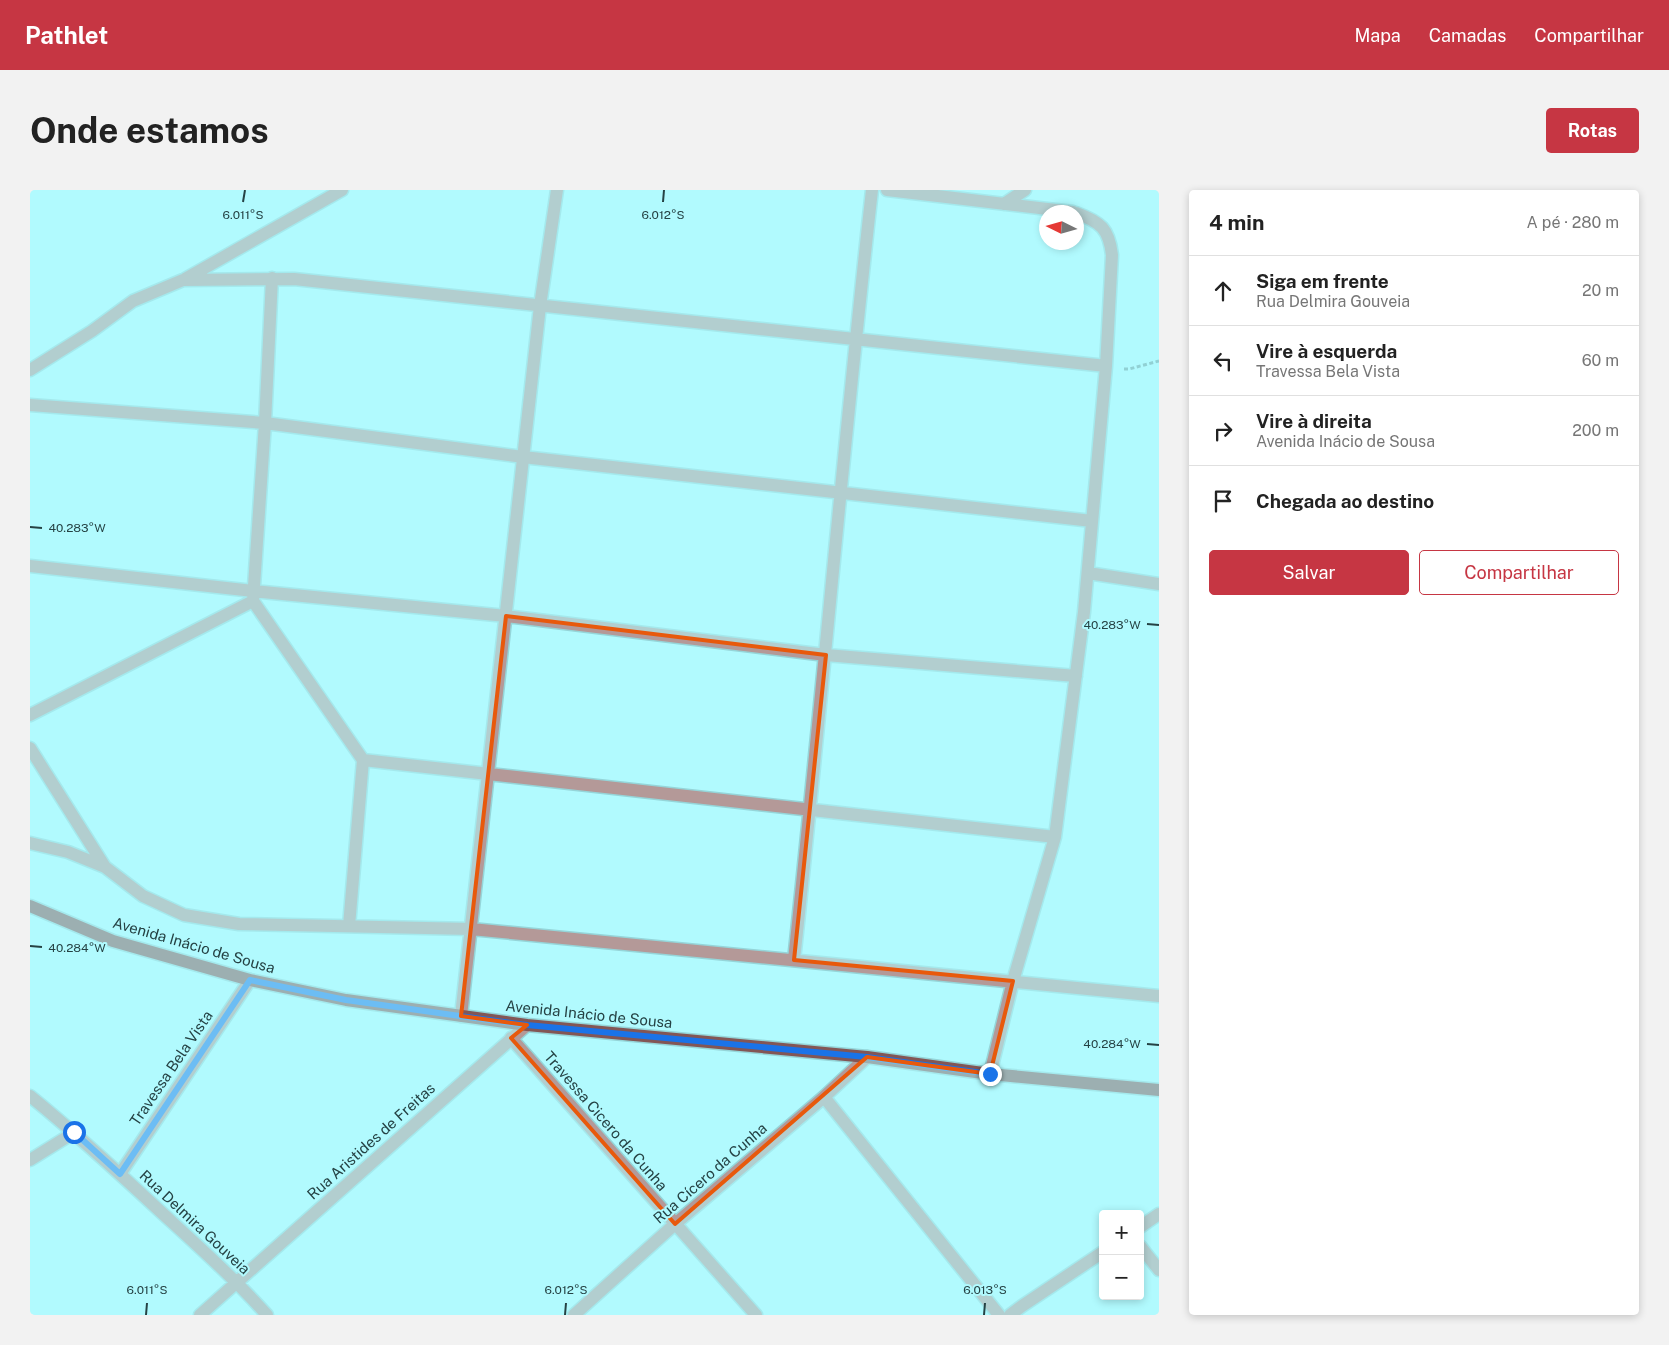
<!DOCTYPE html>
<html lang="pt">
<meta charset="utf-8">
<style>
:root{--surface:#fff;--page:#f2f2f2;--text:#222;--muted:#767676;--line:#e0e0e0;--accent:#c63643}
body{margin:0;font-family:"Public Sans",sans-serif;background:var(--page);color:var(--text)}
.controls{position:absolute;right:15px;bottom:15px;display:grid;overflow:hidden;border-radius:5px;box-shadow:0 2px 8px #0003}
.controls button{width:45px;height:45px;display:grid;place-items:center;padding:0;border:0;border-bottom:1px solid var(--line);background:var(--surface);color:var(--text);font:25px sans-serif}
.compass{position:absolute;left:1009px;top:15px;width:45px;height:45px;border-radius:50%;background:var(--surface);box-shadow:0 2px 8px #0003;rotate:275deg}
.stop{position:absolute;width:15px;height:15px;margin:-11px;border:4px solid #1a73e8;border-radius:50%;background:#fff}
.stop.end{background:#1a73e8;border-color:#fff;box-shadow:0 1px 5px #0008}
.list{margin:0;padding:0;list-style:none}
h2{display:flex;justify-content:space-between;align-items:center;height:65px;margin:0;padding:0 20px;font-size:21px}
h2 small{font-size:16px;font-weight:400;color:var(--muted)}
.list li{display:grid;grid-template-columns:32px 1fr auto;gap:15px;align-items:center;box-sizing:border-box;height:70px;padding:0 20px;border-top:1px solid var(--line)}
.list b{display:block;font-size:19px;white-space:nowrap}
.list p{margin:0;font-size:16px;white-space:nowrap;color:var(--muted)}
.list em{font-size:16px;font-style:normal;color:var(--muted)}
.actions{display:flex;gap:10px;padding:15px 20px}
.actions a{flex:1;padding:11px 0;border:1px solid var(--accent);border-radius:5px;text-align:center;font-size:18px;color:var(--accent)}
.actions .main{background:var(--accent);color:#fff}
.icon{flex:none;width:28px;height:28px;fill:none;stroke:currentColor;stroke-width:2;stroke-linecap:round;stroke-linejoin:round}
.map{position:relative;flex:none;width:1129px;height:1125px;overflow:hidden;border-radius:5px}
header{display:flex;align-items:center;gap:30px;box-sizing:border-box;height:70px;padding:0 25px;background:var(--accent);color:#fff}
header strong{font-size:24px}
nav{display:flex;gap:28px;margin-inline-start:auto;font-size:18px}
.intro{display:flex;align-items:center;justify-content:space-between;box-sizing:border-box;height:120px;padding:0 30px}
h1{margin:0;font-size:35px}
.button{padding:12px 22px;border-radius:5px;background:var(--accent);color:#fff;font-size:18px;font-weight:700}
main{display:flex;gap:30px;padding:0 30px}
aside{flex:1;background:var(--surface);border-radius:5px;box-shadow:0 2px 8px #0003}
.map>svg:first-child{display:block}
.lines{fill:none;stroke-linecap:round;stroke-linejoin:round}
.minor-casing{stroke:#95d5d9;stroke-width:15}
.major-casing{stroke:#95d5d9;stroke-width:15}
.path{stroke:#6c9fa2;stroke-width:3;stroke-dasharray:4 2.5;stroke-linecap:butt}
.minor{stroke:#b49998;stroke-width:12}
.major{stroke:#835655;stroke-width:12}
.route{stroke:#1a73e8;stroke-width:6}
.marked{fill:none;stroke:#e8590c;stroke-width:4;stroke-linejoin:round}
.ticks{fill:none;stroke:#254244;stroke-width:2}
.labels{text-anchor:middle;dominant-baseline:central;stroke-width:4;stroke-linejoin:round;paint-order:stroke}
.street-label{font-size:15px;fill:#254244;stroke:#b1fafe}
.ticks-label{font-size:12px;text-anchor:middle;fill:#254244;stroke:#b1fafe;stroke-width:4;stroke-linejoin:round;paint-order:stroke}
</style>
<header>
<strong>Pathlet</strong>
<nav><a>Mapa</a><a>Camadas</a><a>Compartilhar</a></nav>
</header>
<div class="intro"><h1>Onde estamos</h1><a class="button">Rotas</a></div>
<main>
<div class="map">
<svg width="1129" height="1125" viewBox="0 0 1129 1125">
<rect width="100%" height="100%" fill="#b1fafe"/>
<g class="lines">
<defs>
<path id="minor" d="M857,0L1043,22
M974,14L995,0
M242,88L235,233L223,411L333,570L1025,647
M155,89L312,0
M0,180L62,141L103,111L153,90L264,89L1076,176
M0,215L235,233L493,267L1062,331
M0,376L223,401L476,426L796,465L1046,486
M1058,383L1129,394
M0,525L223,411
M0,558L75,677
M0,653L38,662L75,677L113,706L154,725L209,734L441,739L1129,806
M319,736L333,570
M764,770C792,513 813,256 842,0
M431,826L510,116L527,0
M481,848L726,1125
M960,884L983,791L1025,647L1054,422L1076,176L1082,65C1079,39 1071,32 1046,23
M0,906C46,943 88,982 131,1022C167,1055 204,1088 237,1125
M794,907L969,1125
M0,970L45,942
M90,984L220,790
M1110,1037L1129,1024
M1110,1056L1129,1080
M170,1125L497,835
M544,1125L645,1034L794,907L837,867
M980,1125L992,1116L1073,1062"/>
<path id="major" d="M0,716L83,751L220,790L316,810L497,835L837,867L960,884L1129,900"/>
</defs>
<!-- minor casing -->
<use href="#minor" class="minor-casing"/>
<!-- major casing -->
<use href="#major" class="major-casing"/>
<!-- path -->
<path class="path" d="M1094,179H1099L1129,171"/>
<!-- minor -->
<use href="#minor" class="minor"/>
<!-- major -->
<use href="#major" class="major"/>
</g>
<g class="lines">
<!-- route -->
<path class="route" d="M44,942L90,984L220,790L316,810L430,826L497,835L837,867L960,884"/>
</g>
<!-- marked area -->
<path d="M0 0H1129V1125H0ZM476,426L796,465L764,770L983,791L960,884L837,867L645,1034L481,848L497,835L431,826Z" fill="#b1fafe" fill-opacity=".55" fill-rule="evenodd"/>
<path class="marked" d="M476,426L796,465L764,770L983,791L960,884L837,867L645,1034L481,848L497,835L431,826Z"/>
<!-- ticks -->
<path class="ticks" d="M213,12L215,0M633,12L634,0M0,337L12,338M1117,434L1129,435M0,756L12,757M1117,854L1129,855M116,1125L117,1113M535,1125L536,1113M954,1125L955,1113"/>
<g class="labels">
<!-- street labels -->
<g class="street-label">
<text transform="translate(164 755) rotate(16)">Avenida Inácio de Sousa</text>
<text transform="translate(559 824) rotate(6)">Avenida Inácio de Sousa</text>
<text transform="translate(141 878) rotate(-56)">Travessa Bela Vista</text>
<text transform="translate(576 931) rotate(49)">Travessa Cicero da Cunha</text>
<text transform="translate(341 951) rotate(-42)">Rua Aristides de Freitas</text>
<text transform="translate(680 983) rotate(-41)">Rua Cícero da Cunha</text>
<text transform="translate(165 1032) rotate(43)">Rua Delmira Gouveia</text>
</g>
</g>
<g class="ticks-label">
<text x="213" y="29">6.011°S</text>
<text x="633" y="29">6.012°S</text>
<text x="47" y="342">40.283°W</text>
<text x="1082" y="439">40.283°W</text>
<text x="47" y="762">40.284°W</text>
<text x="1082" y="858">40.284°W</text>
<text x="117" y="1104">6.011°S</text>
<text x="536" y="1104">6.012°S</text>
<text x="955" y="1104">6.013°S</text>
</g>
</svg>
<div class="controls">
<button>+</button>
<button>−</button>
</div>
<svg class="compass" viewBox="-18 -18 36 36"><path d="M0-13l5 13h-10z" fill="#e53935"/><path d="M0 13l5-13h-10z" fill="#767676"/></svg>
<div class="stop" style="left:44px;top:942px"></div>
<div class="stop end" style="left:960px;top:884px"></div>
</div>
<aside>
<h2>4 min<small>A pé · 280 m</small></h2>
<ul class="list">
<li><svg class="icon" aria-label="ahead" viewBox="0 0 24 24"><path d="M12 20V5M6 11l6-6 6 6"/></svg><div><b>Siga em frente</b><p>Rua Delmira Gouveia</p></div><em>20 m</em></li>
<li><svg class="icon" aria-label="left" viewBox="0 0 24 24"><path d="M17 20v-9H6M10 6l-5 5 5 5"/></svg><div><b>Vire à esquerda</b><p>Travessa Bela Vista</p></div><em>60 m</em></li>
<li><svg class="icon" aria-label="right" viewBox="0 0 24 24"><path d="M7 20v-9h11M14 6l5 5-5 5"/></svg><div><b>Vire à direita</b><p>Avenida Inácio de Sousa</p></div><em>200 m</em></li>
<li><svg class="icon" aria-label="arrive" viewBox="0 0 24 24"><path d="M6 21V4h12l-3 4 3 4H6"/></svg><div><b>Chegada ao destino</b></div></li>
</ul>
<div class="actions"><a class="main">Salvar</a><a>Compartilhar</a></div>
</aside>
</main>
